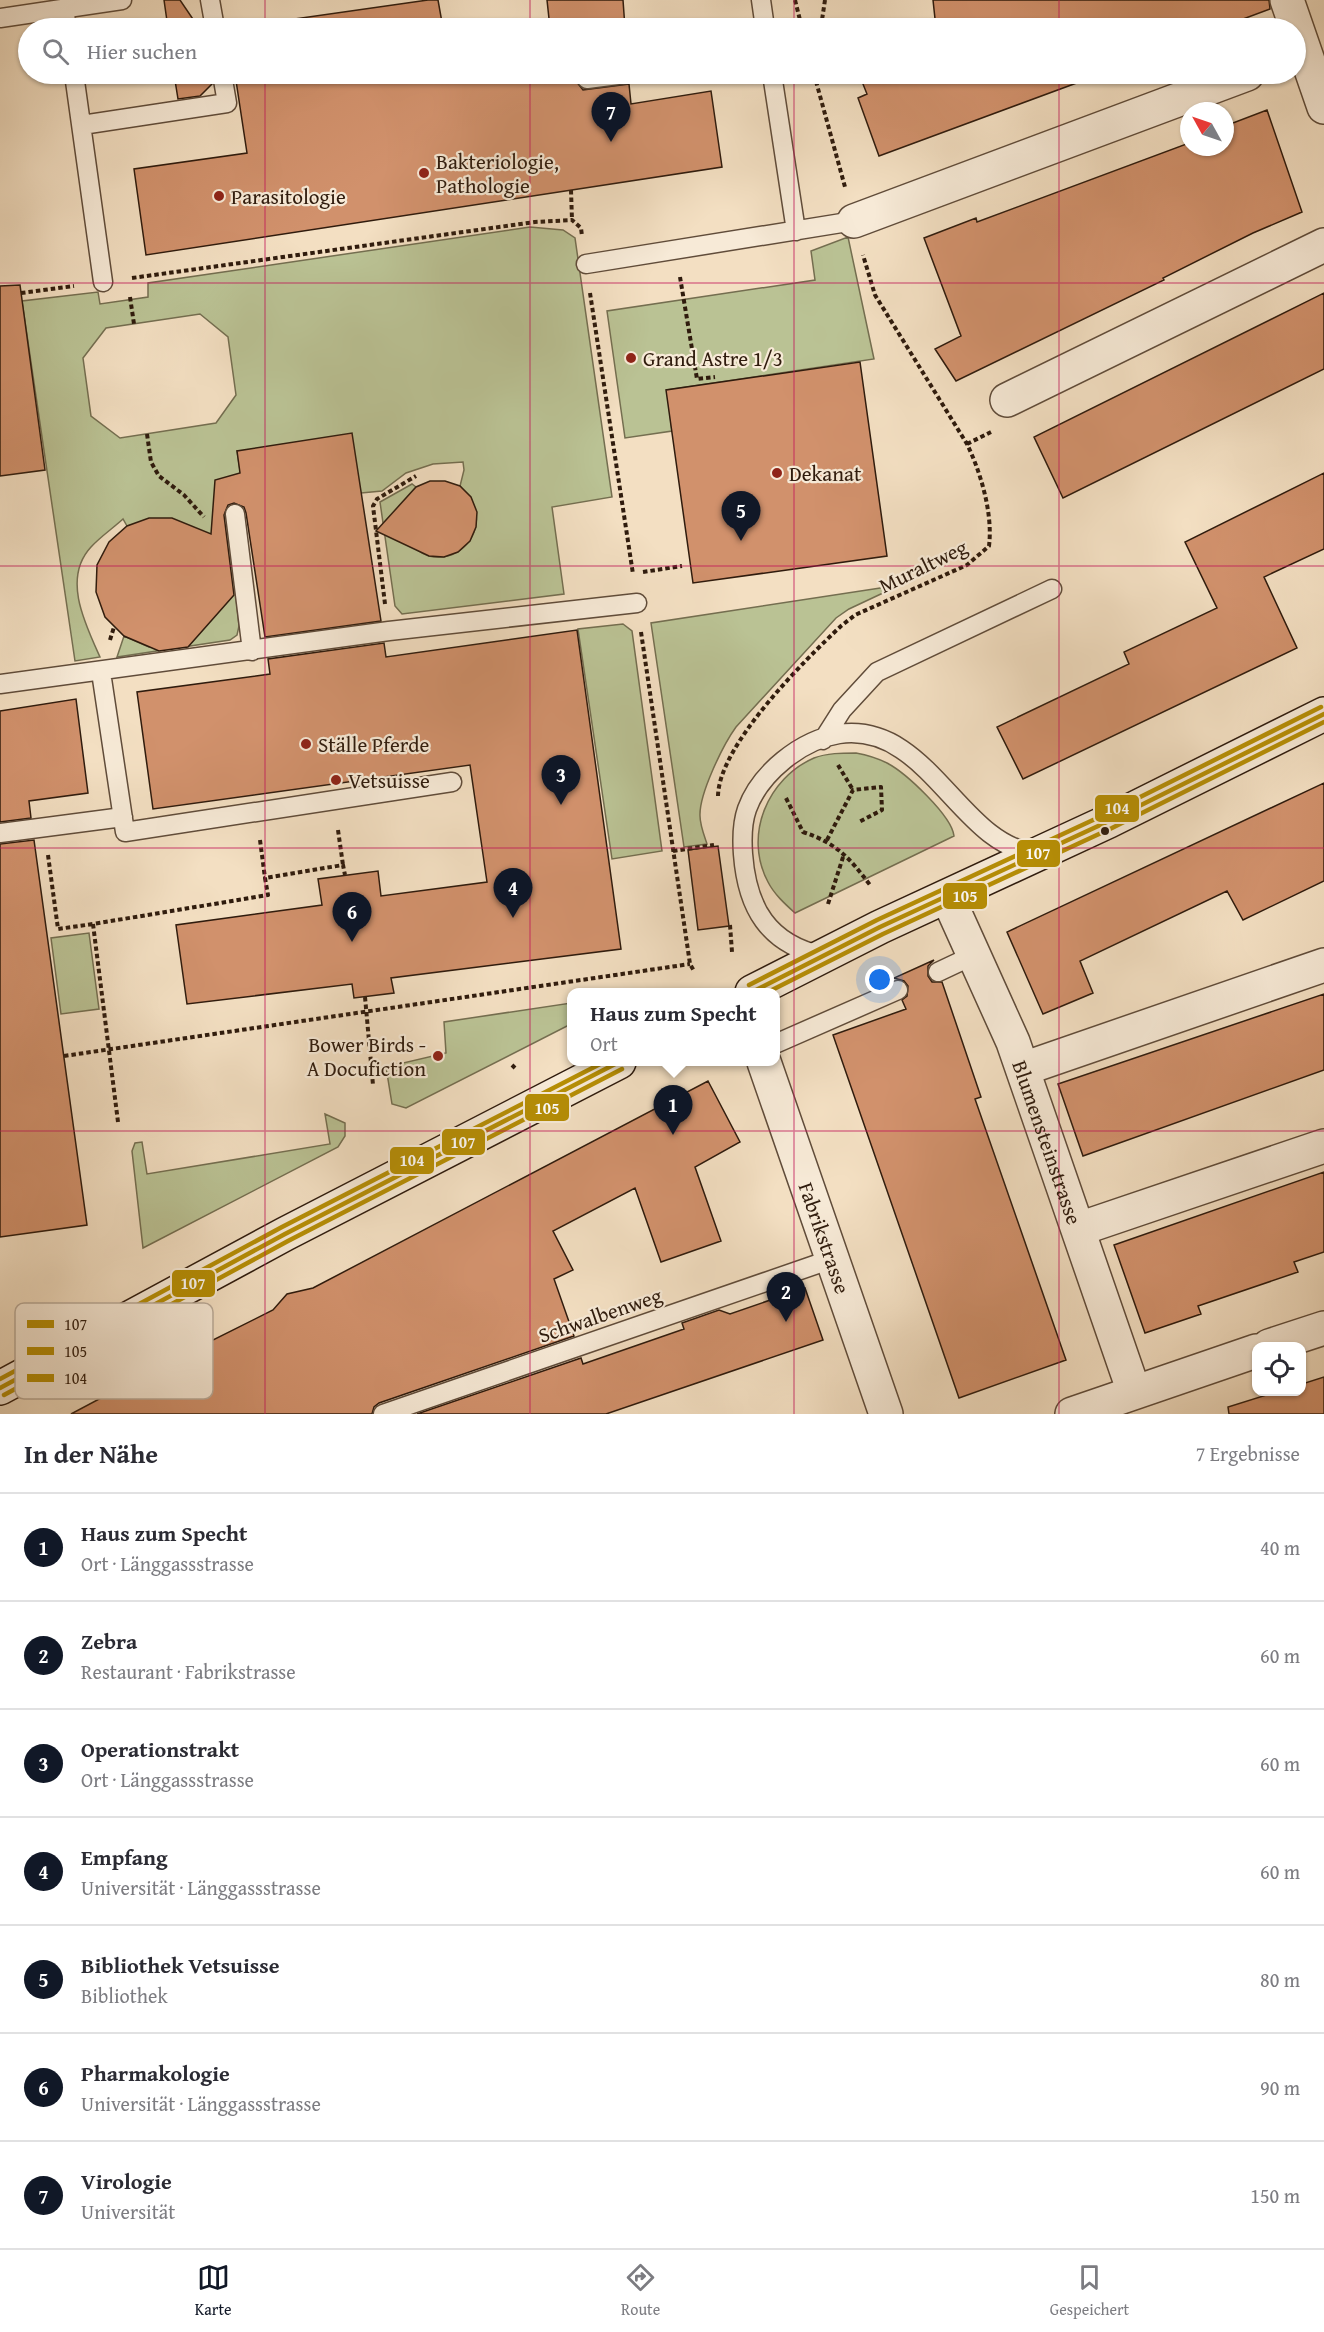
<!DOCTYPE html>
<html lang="de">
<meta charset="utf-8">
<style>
:root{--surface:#fff;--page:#f2f2f3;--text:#2b2b33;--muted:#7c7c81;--line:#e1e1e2;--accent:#111827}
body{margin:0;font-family:"Gentium Book Plus",serif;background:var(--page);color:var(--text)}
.controls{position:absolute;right:18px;bottom:18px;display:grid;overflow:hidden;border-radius:12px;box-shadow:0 2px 4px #0004}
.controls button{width:54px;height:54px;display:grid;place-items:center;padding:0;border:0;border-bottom:2px solid var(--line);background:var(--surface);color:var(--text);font:30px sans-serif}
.compass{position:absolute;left:1180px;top:102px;width:54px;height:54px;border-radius:50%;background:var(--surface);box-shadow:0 2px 4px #0004;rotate:310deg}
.you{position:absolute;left:880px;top:980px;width:21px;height:21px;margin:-15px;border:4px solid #fff;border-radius:50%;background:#1a73e8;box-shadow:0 0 0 9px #1a73e833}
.badge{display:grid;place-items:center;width:39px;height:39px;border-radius:50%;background:var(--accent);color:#fff;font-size:20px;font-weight:700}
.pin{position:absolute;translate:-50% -50px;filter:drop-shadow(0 2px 3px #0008)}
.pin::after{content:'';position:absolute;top:32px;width:21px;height:18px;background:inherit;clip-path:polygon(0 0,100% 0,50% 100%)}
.popup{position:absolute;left:567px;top:988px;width:213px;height:78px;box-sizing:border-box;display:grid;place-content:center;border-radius:12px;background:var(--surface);filter:drop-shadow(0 2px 4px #0005);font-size:20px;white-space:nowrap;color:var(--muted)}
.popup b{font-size:22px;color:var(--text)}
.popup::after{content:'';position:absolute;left:50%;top:100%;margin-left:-12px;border:12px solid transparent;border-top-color:var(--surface)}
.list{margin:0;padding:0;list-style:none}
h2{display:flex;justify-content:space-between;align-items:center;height:78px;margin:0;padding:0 24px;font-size:26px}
h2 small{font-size:20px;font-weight:400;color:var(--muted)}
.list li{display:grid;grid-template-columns:39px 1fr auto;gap:18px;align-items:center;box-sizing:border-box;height:108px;padding:0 24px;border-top:2px solid var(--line)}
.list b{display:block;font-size:22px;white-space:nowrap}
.list p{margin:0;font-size:20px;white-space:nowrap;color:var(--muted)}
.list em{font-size:20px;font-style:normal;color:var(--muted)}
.icon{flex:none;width:33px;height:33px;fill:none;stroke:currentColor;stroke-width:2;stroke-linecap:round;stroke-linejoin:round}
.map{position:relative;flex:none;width:1324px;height:1414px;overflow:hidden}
.search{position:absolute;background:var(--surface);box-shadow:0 2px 4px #0004;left:18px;right:18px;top:18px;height:66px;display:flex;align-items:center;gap:15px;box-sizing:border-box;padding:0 21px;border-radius:33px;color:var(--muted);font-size:22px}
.sheet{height:834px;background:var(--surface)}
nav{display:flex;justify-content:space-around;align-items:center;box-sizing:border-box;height:84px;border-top:2px solid var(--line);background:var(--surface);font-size:16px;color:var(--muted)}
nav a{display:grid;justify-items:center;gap:3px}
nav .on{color:var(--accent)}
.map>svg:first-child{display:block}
.green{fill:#bac294;stroke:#746e50;stroke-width:1.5;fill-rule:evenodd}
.building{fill:#d1916c;stroke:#2f1b0d;stroke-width:1.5}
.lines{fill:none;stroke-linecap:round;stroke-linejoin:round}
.service-casing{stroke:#604c3a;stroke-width:21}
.minor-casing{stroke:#604c3a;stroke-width:36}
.secondary-casing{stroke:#2f1b0d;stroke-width:36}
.path{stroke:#2f1b0d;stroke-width:4;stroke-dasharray:4.5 3;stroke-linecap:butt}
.service{stroke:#f7ead7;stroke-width:18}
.minor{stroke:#f7ead7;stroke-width:33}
.secondary{stroke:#f7ead7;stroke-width:33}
.bus-1-casing{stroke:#f7ead7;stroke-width:9}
.bus-2-casing{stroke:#f7ead7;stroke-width:9}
.bus-3-casing{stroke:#f7ead7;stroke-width:9}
.bus-1{stroke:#b68e05;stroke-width:4.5}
.bus-2{stroke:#b68e05;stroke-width:4.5}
.bus-3{stroke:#b68e05;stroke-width:4.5}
.grid{fill:none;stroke:#c2185b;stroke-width:1.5;stroke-opacity:0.55}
.poi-dot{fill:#8f2418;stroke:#f7ead7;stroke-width:2}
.bus-dot{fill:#2f1b0d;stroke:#f7ead7;stroke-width:2}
.labels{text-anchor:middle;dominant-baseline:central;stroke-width:4.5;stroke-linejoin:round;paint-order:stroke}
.poi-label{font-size:21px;fill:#2f1b0d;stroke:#f7ead7;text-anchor:start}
.street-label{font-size:21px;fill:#2f1b0d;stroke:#f7ead7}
.key{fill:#f7ead7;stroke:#bbac9a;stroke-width:1.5}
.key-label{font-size:16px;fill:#2f1b0d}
.line-badge{stroke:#f7ead7;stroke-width:2}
.badge-label{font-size:16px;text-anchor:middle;font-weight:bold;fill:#fff}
</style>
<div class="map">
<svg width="1324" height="1414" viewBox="0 0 1324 1414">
<rect width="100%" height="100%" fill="#f3dfc2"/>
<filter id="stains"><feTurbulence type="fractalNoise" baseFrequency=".00333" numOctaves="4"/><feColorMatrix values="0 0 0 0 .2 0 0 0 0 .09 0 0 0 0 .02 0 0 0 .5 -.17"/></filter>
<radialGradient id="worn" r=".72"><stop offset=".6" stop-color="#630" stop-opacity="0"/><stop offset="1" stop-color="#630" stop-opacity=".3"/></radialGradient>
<!-- green -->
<path class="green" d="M530,227L563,230L575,238L612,497L552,507L564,594L402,614L395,606L380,502L412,484L416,487L406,540C413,547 419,553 429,556C454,563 480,540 476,514C475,505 465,494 460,486L464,470L463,462L433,464L406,473L382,491L361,493L237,451L242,483L217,482L215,494L226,501L239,626L237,635L230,640L117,657L124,636L149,647L211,542C177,513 168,519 127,526L123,519C112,529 100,537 91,547C62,578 85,624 100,657L75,661L22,301L98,292L100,304L148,297V283ZM200,314L228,337L236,395L216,423L120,438L91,416L83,358L106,328Z
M848,237L874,359L667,390L672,431L625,438L607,311L815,280L811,251Z
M900,585L849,609L836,618L736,727C723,745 699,794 700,816C700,825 704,835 707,844L684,847L651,623Z
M623,624L632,631L662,851L612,859L578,629Z
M856,753C867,755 877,758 887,763C906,773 952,816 954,836L795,913C785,904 774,894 768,882C743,835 768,778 814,758C827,753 842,753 856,753Z
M89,933L99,1009L61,1014L51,938Z
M571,1003V1024L406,1108L392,1104L386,1067L446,1053L444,1022Z
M325,1114L345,1123V1136L338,1147L143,1248L132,1151L135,1143L142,1142L147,1174L330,1144Z"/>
<!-- building -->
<path class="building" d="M164,0H180L199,28H168Z
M428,0H438L443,28H231Z
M547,0H623L625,28H550Z
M933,0H1269L1270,9L1219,28H936Z
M174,74H211L212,84L200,96L178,99Z
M235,74H577L576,81L583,90L629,84L631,104L711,91L722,167L146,255L134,169L247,153Z
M859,74H1101L879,156L858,98L867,94Z
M1267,110L1302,212L1253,233L1163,278L1164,280L956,381L935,349L961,336L924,238L976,218L977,222L1189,143V147H1225V126Z
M20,285L45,470L0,476V286Z
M1324,293V369L1063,498L1034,437Z
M860,362L887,556L693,583L666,390Z
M352,433L381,621L265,637L246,513L244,507L234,503L228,505L224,515L234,595L188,647L159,651L124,636L105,617L96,592L97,565L109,542L127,526L149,518H172L211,534L215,480L240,473L237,451Z
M1324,473V549L1264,577L1297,648L1023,779L997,727L1129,664L1124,652L1217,608L1185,542Z
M430,481H445L460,486L471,497L477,512L476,527L470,541L458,552L444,557L429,556L376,531L416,487Z
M577,630L621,949L391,978L394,993L354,998L352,984L187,1004L176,925L322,905L318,879L378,871L381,896L487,882L470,765L153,809L137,692L270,674L268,659L384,643L386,657Z
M76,699L88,793L29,801L31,818L0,822V711Z
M1324,783V881L1243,920L1227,891L1080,961L1093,993L1043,1014L1007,932Z
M34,840L87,1225L0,1237V844Z
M718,846L729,926L698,930L688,850Z
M934,960L928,966V976L932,982H942L981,1097L975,1099L1066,1360L959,1398L833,1035L906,1009L902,1000L907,996L908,986L904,981L894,978Z
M1324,994V1070L1083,1156L1058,1084Z
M708,1081L740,1142L695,1167L721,1241L661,1262L635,1188L553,1231L573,1270L554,1279L574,1336L379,1403L374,1407L372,1414H71L120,1388L118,1385L177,1358L273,1310L287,1294L313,1288Z
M1324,1172V1252L1294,1262L1298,1272L1198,1306L1201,1314L1145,1333L1114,1245Z
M805,1288L823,1340L606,1414H417L581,1358L583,1364L684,1329L682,1323L719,1310L730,1314Z
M1324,1377V1414H1229L1228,1407L1276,1392H1302V1384Z"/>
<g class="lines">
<defs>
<path id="service" d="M210,0L215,28
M761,0L765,28
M64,8L67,28
M0,18L122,0
M74,74L103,282
M772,74L796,231
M587,79L626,74
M82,125L227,103L222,74
M586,264L854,221
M235,514L252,651
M101,672L125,832L452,782
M0,684L389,631L637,603
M823,740L842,710L877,672L1052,589
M0,833L123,817
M823,956C768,944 747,908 743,854C742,840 742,823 747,809C760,773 801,740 839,734C928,721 960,846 1035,853
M938,972L974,955
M775,1044L898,990
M383,1414L832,1259"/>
<g id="minor">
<path d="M1287,0L1324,107"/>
<path d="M854,221L1247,74"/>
<path d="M1007,400L1324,245"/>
<path id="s1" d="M948,898L1013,1042L1134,1392"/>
<path id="s2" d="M764,1062L886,1414"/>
<path d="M1023,1069L1324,965"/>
<path d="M1079,1229L1324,1146"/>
<path d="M1269,1346L1324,1328"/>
<path d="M1072,1414L1256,1351"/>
</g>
<path id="secondary" d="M752,992L880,927L1109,821L1324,714
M0,1388L285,1234L619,1062"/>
</defs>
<!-- service casing -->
<use href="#service" class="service-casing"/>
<!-- minor casing -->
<use href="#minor" class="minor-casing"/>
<!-- secondary casing -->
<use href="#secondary" class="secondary-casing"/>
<!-- path -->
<path class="path" d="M795,0L802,28
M802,28L822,20L825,0
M814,74L845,187
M571,190L572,220
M680,277L697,379L715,377
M132,278L535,222L572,220L581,228L582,236
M21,293L74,286
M590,293L633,574
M130,297L134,324
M147,434L151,462L159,476L184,495L204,517
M967,444L991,432
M643,572L682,566
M385,604L373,506L377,499L416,476
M641,632L690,964L694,971
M110,640L114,627
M838,765L853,790
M718,796C719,745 804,661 841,626L855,615L967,565L989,546C993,514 981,473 967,444L875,295L863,255
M786,798L803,832C836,843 849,857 870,885
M338,830L343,865
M260,840L265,878
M827,840L853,790L881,787L882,810L859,822
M673,851L714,845
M48,855L58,929L93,924
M828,904L844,854
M730,925L732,952
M365,997L373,1085
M64,1056L690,964
M512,1065L515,1068
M118,1122L93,924L268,895L265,878L343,865L345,875"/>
<!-- service -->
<use href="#service" class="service"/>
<!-- minor -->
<use href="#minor" class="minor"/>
<!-- secondary -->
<use href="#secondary" class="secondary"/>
<defs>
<path id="bus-1" d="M752,992L880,927L1109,821L1324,714
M0,1388L285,1234L619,1062"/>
<path id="bus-2" d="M768,992L883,934L1112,828L1324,722
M4,1395L288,1241L622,1069"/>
<path id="bus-3" d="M749,985L877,920L1106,814L1321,707
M0,1379L282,1227L604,1062"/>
</defs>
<!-- bus-1 casing -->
<use href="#bus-1" class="bus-1-casing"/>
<!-- bus-2 casing -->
<use href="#bus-2" class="bus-2-casing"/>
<!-- bus-3 casing -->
<use href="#bus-3" class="bus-3-casing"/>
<!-- bus-1 -->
<use href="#bus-1" class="bus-1"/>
<!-- bus-2 -->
<use href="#bus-2" class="bus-2"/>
<!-- bus-3 -->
<use href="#bus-3" class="bus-3"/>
</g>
<!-- grid -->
<path class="grid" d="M265,0V28M530,0V28M794,0V28M1059,0V28M265,74V1414M530,74V1414M794,74V1414M1059,74V1414M0,283H1324M0,566H1324M0,848H1324M0,1131H1324"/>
<!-- markers -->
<g class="poi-dot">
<circle cx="424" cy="173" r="6"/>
<circle cx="219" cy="196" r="6"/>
<circle cx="631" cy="358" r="6"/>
<circle cx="777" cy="473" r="6"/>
<circle cx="306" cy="744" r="6"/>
<circle cx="336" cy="780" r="6"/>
<circle cx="438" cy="1056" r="6"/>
</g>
<circle class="bus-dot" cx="1105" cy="831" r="5"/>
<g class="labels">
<!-- poi labels -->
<g class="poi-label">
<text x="436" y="161">Bakteriologie,<tspan x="436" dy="24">Pathologie</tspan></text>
<text x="231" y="196">Parasitologie</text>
<text x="643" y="358">Grand Astre 1/3</text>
<text x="789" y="473">Dekanat</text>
<text x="318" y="744">Ställe Pferde</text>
<text x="348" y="780">Vetsuisse</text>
<text x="426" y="1044" text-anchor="end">Bower Birds -<tspan x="426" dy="24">A Docufiction</tspan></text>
</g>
<!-- street labels -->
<g class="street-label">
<text transform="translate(923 566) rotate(-26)">Muraltweg</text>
<text stroke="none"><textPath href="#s1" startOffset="264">Blumensteinstrasse</textPath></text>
<text stroke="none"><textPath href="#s2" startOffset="186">Fabrikstrasse</textPath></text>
<text transform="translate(600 1315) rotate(-19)">Schwalbenweg</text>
</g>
</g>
<!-- legend -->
<rect x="15" y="1303" width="198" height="96" rx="9" class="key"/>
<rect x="27" y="1320" width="27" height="8" fill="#b68e05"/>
<rect x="27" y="1347" width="27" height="8" fill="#b68e05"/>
<rect x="27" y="1374" width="27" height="8" fill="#b68e05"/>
<g class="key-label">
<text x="64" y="1330">107</text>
<text x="64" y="1357">105</text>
<text x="64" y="1384">104</text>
</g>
<g class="line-badge">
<rect x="1094" y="794" width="46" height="29" rx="6" fill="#b68e05"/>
<rect x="1016" y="839" width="45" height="29" rx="6" fill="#b68e05"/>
<rect x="942" y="882" width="46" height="28" rx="6" fill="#b68e05"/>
<rect x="524" y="1093" width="46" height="29" rx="6" fill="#b68e05"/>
<rect x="441" y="1128" width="45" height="28" rx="6" fill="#b68e05"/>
<rect x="389" y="1146" width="46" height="29" rx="6" fill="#b68e05"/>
<rect x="171" y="1269" width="45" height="29" rx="6" fill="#b68e05"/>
</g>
<g class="badge-label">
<text x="1117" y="814">104</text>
<text x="1038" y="859">107</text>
<text x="965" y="902">105</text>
<text x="547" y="1114">105</text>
<text x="463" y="1148">107</text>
<text x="412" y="1166">104</text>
<text x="193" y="1289">107</text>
</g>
<rect width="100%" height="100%" filter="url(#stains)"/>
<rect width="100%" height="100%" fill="url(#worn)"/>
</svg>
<div class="controls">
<button><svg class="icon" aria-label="locate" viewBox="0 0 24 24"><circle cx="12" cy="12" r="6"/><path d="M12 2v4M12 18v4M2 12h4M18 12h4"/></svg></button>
</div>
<svg class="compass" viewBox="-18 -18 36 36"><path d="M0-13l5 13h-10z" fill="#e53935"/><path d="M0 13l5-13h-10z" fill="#7c7c81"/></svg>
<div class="you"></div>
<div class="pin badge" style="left:673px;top:1135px">1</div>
<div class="popup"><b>Haus zum Specht</b>Ort</div>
<div class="pin badge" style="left:786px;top:1322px">2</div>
<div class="pin badge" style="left:561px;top:805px">3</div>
<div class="pin badge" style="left:513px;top:918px">4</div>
<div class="pin badge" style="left:741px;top:541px">5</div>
<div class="pin badge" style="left:352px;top:942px">6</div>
<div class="pin badge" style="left:611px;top:142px">7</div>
<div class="search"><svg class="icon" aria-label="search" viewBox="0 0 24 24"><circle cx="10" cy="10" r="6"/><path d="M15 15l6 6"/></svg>Hier suchen</div>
</div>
<section class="sheet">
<h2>In der Nähe<small>7 Ergebnisse</small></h2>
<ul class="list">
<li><span class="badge">1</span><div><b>Haus zum Specht</b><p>Ort · Länggassstrasse</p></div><em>40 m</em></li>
<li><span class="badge">2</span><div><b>Zebra</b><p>Restaurant · Fabrikstrasse</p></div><em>60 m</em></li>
<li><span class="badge">3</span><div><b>Operationstrakt</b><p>Ort · Länggassstrasse</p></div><em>60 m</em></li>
<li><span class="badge">4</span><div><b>Empfang</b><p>Universität · Länggassstrasse</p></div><em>60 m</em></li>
<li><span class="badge">5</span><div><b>Bibliothek Vetsuisse</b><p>Bibliothek</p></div><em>80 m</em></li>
<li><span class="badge">6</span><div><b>Pharmakologie</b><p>Universität · Länggassstrasse</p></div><em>90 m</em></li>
<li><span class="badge">7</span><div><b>Virologie</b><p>Universität</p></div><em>150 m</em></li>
</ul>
</section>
<nav>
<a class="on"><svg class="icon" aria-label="map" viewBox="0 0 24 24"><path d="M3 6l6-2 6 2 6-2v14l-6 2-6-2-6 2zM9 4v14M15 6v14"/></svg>Karte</a>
<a><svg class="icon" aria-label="directions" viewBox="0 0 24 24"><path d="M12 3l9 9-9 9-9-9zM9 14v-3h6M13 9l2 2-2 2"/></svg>Route</a>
<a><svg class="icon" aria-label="saved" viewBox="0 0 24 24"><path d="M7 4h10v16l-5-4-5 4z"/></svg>Gespeichert</a>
</nav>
